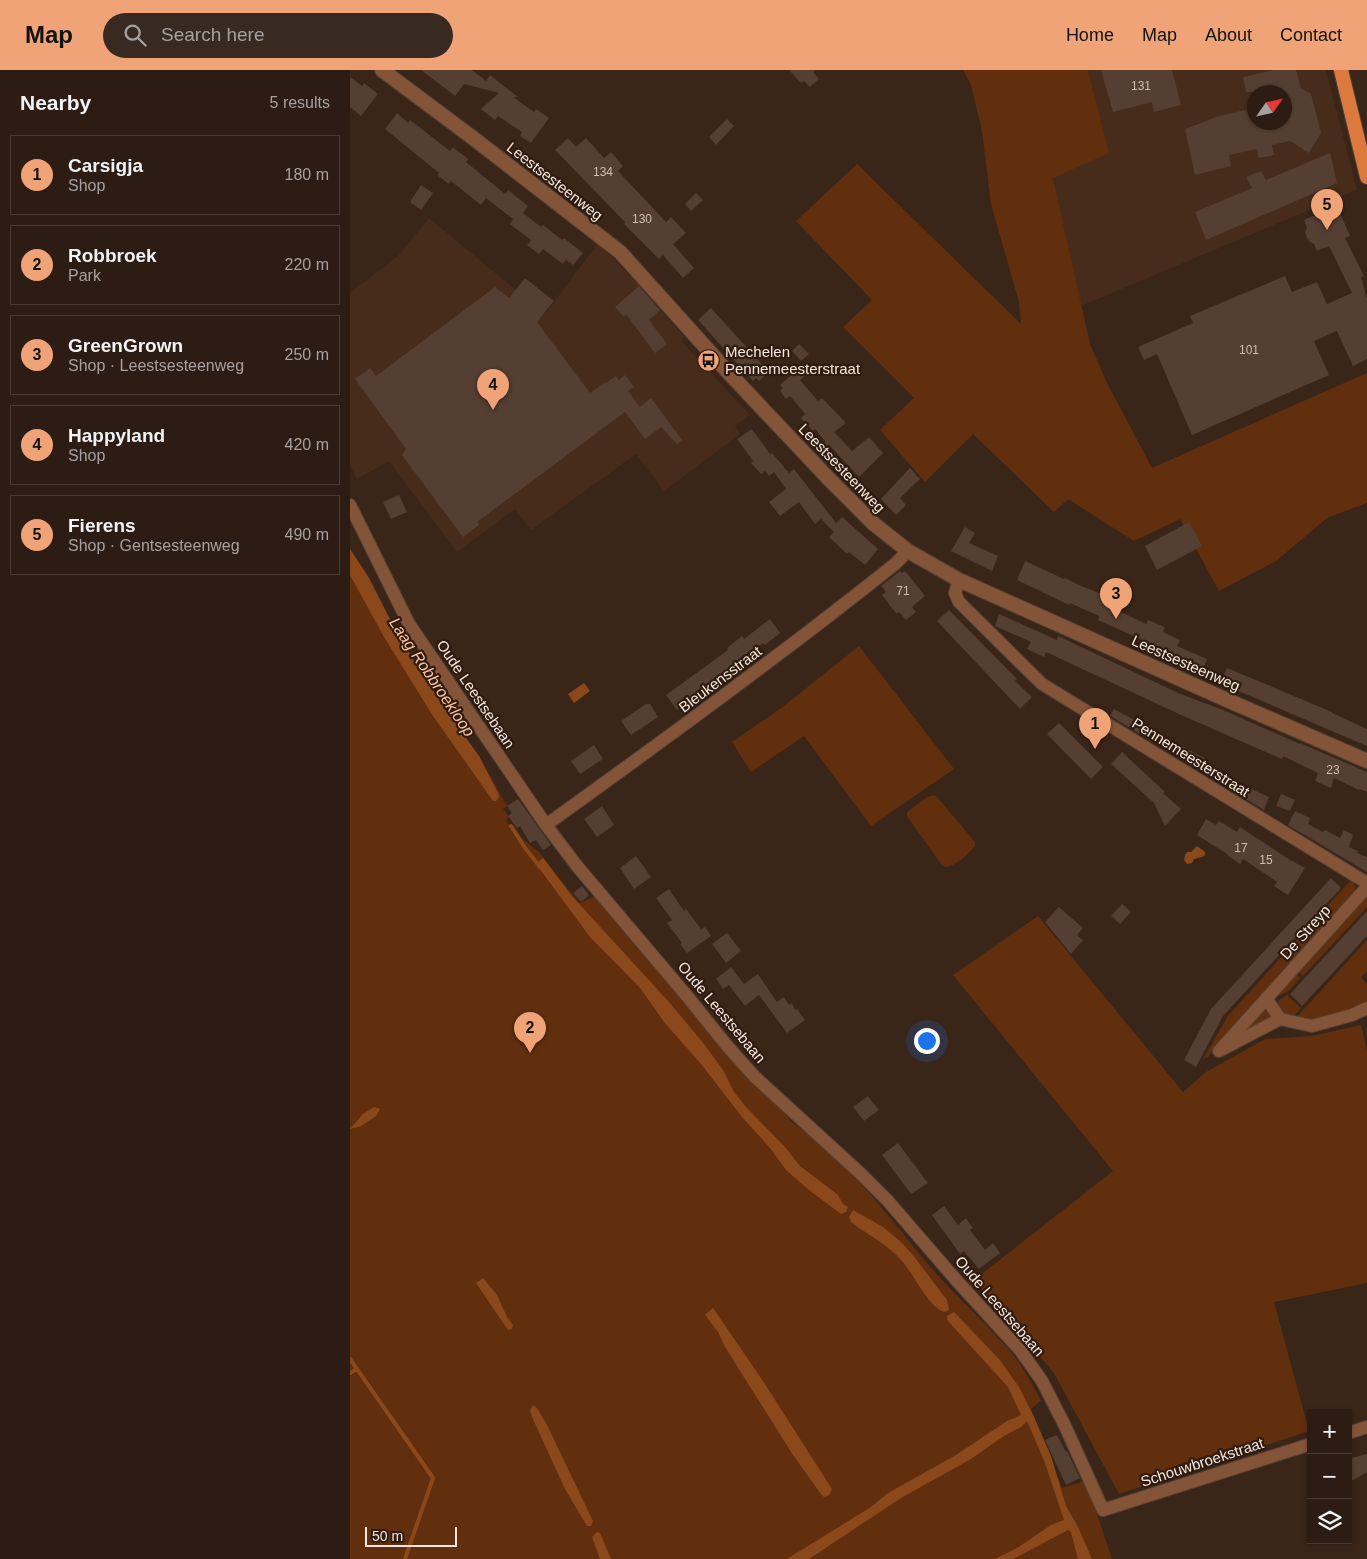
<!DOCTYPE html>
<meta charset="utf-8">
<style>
:root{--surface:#2c1c13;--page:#382921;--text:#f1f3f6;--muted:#a6a1a0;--line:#483a33;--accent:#efa377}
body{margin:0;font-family:Helvetica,sans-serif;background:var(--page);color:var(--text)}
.controls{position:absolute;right:15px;bottom:15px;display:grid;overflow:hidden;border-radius:0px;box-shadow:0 1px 4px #0004}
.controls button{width:45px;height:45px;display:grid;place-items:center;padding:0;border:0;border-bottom:1px solid var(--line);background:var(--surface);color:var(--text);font:25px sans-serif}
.compass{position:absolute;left:897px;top:15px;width:45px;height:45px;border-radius:50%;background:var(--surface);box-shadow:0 1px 4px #0004;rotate:56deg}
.scale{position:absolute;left:15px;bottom:12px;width:92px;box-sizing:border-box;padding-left:5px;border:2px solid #f5e7df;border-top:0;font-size:14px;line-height:18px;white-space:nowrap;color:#f5e7df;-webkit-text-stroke:4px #2f1b0f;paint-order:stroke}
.you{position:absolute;left:576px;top:970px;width:18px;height:18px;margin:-12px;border:4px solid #fff;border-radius:50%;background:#1a73e8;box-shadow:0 0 0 8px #1a73e833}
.badge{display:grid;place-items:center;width:32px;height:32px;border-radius:50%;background:var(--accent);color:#111;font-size:16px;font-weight:700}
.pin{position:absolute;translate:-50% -41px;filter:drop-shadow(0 1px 2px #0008)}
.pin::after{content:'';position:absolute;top:26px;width:18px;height:15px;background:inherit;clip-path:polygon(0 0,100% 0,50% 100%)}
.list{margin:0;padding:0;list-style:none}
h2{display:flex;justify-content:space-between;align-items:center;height:65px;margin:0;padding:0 20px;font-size:21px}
h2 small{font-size:16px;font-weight:400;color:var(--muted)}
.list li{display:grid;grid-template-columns:32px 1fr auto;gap:15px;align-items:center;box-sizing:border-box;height:80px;margin:0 10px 10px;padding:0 10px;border:1px solid var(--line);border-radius:0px}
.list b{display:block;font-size:19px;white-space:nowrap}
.list p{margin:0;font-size:16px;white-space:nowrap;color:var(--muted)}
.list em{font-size:16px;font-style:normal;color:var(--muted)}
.icon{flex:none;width:28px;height:28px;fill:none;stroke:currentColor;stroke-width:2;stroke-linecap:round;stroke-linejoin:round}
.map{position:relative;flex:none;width:1017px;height:1489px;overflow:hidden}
header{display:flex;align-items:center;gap:30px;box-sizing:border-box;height:70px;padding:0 25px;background:var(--accent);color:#111}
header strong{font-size:24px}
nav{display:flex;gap:28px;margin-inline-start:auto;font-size:18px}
.search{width:350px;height:45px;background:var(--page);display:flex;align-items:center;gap:12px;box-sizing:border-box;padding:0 18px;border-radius:28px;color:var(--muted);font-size:19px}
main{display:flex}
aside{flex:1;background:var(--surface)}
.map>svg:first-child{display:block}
.built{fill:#472c1c;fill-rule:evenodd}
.green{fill:#612f0e}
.water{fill:#8b481b}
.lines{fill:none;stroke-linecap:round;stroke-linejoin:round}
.stream{stroke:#8b481b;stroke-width:4}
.building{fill:#553e32}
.minor-casing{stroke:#544035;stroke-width:14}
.tertiary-casing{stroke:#544035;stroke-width:16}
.primary-casing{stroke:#544035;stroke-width:16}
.minor{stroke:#845439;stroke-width:12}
.tertiary{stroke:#845439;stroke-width:14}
.primary{stroke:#dc7a3d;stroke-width:14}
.labels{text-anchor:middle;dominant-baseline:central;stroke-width:4.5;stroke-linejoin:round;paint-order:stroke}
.number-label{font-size:12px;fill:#cdbdb4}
.street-label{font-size:15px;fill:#f5e7df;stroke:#2f1b0f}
.poi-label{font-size:15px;fill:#f5e7df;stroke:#2f1b0f;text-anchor:start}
.water-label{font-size:16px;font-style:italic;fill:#fec2a1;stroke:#2f1b0f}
</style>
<header>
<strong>Map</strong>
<div class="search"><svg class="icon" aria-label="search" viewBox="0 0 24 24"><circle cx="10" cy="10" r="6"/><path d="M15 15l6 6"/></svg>Search here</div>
<nav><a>Home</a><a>Map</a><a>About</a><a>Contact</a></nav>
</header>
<main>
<aside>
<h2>Nearby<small>5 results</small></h2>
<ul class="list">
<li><span class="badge">1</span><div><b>Carsigja</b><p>Shop</p></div><em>180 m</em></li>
<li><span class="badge">2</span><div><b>Robbroek</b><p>Park</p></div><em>220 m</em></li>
<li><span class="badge">3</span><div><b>GreenGrown</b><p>Shop · Leestsesteenweg</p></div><em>250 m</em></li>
<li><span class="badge">4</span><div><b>Happyland</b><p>Shop</p></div><em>420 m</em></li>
<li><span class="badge">5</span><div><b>Fierens</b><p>Shop · Gentsesteenweg</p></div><em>490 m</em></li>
</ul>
</aside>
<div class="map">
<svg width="1017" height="1489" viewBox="0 0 1017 1489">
<rect width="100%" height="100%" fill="#3a2519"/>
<!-- built -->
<path class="built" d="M738,0H976L1007,120L731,236L703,107L758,82ZM904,22H934V52H904Z
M79,148L195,244L248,173L289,215L334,267L331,271L400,345L385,356L390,364L314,421L286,384L181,460L165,439L107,482L39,391L7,409L0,395V223L49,185Z"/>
<!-- green -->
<path class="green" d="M613,0H738L759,83L703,108L740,274L757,313L802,398L1017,303V433L977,448L926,491L869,521L830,449L784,471L718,429L704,442L623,364L575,412L530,360L564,328L493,257L522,230L446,151L507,94L671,254L669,232L641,134L632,61L621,15Z
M0,479L16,503L49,568L93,636L129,686L157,736L153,739L159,747L156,750L160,756L163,755L173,769L190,783L229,833L246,826L377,980L443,1053C497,1090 536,1143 577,1193C603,1224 634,1251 661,1282C672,1295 682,1314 691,1330L681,1339L712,1418L734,1411L741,1426L762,1489H0Z
M509,576L604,699L521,756L454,666L401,702L382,672L434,636Z
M584,725L588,728L625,772V776C618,784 606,796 595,797L591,794L557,746V742L577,727Z
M1001,810L1006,817L1003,823L884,954L858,987L853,989L878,946Z
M1017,826V837L953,906L947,901Z
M688,846L833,1022L856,1002L915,969L962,966L1011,955L1017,980V1213L924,1232L959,1361L769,1424L704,1303L628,1215L623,1218L619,1214L763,1101L603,905Z
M1017,870V901L1011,907L1017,914V933C995,945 970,951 945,949Z
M945,903L950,908L940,920L929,926L932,919Z
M937,925L951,938L942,948C935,944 929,939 928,931Z
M914,939L918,941L923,949L892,964Z"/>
<!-- water -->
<path class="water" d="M0,479L19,508L47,563L93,636L129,686L148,723L149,727L146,731H143L83,646L34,567L0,505Z
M234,613L240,621L224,633L218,624Z
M847,776L855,782V785L852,787L844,789L842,793L837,794L834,790L835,785L837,782H841Z
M193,788L221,825L319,932L354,974L373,1000L384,1022L396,1037L435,1077L450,1096L488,1125L493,1134L498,1137L496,1142L491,1144L459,1120L436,1100L420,1078L392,1047L351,994L314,952L291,919L240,867L186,794Z
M24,1037L30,1039L26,1046L11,1056L0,1059L13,1044Z
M503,1140L533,1157L551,1172L562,1184L597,1230L599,1240L595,1242C578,1238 563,1202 551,1190C537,1174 518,1165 502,1153L499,1147Z
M133,1208L147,1225L157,1247L163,1255L162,1259L158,1260L126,1213Z
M363,1238L413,1311L482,1419L479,1425L474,1427L471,1424L443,1385L375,1277L368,1262L355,1245Z
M604,1242L649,1289L669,1317L684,1347L701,1386L716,1436L728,1457L742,1489H728L721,1462L718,1460L663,1489H645L667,1478L701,1455L714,1450L695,1393L677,1351L671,1357L654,1366L621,1389L551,1428L459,1489H437L521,1437L538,1423L606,1385L657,1351L671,1345L658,1317L597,1250V1246Z
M183,1335L187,1338L197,1355L243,1451L241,1456H237L215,1419L182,1347L180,1341Z
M247,1462L250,1463L261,1489H250L242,1467Z"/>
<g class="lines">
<!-- stream -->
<path class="stream" d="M161,756L175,778L190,797
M0,1289L83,1408L55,1489
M0,1303L7,1299"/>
</g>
<!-- building -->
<path class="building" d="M71,0H122L136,11L140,5L168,27H163L184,42L186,39L199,48L181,73L170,66L172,62L148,46L145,50L131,39L149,23L114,14L105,26Z
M439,0H465L463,2L469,9L460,17L454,11L451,13Z
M751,0H822L831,35L804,42L802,32L763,42Z
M924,0H946L951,18L961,24L971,63L959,83L940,71L922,75L924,85L909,88L907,79L879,85L881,96L845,105L835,59L869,46L904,38V52H934V22H896L893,7Z
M0,7L12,16L14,13L28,24L11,46L0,37Z
M47,43L58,53L60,50L100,81L103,77L118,89L116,92L155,124L158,120L178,136L173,143L191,157L193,155L212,170L214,168L233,183L223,195L216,190L213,194L193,179L189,184L177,175L181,170L160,154L163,149L136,128L131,135L101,111L99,114L87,105L89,103L35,59Z
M377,49L384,56L366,75L359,67Z
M218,68L226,77L236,68L254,88L261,82L273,96L268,101L316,152L321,147L336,163L323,174L344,198L333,208L313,185L309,189L274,154L275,152L205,80Z
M980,83L987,113L856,170L845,142L902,118L896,107L911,101L916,110Z
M71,115L83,123L71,140L60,132Z
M346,123L353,130L341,141L335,134Z
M987,136L1000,166L995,168L1014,206L1011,207L1017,229V289L1003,296L987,261L964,271L979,305L842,365L807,284L794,290L788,277L843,253L840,246L935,206L942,222L967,212L977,234L1002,223L979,176L967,181L964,174L960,172L957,168L955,162L957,158L954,150Z
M175,208L204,231L187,252L240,323L255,312L256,313L266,306L269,310L275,305L284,317L278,321L290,337L301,328L332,370L327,374L311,357L295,369L275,342L127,452L129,455L113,467L52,385L56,379L5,309L20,298L26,306L145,217L159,228Z
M289,216L310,240L299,250L317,274L305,283L276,244L274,247L265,237Z
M361,238L419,302L409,311L406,308L403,311L348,250Z
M449,274L459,284L451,291L442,281Z
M455,293L461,300L450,310L468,331L472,328L496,353L484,362L502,381L519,367L533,383L509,407L479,375L474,376L475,371L465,359L463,361L451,348L455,344L440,326L436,329L430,321L433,318L430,315Z
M402,359L420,384L422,383L439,403L444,399L486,453L492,447L528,479L515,495L499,482L497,484L479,467L484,462L471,449L465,454L449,432L430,446L419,432L436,419L424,402L419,406L415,401L411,404L401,393L403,391L387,369Z
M560,398L570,409L550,428L556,435L546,445L531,429Z
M49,425L57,442L41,449L33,432Z
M839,452L852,476L807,500L795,476Z
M615,457L625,463L619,473L648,486L642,501L601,481Z
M675,491L714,509L715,508L729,515L759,527L755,534L796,554L798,550L815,557L813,562L830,570L827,576L857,589L851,604L804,585L808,577L748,550L749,546L720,533L719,535L667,510Z
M550,501L552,503L555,501L575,526L562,537L566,542L556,550L549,542L547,544L541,537L532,525L536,522L531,516Z
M599,540L667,609L665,611L682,627L670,639L587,551Z
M649,544L707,570L708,566L828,623L873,640L950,674V673L1017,702V722L1009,719V720L984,708L981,718L965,711L968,703L933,686L932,689L831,645L696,582L694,587L677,579L681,572L645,556Z
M420,549L430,563L415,575L413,573L378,604L327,640L316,625L378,580L377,578L392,566L394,569Z
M877,598L982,642V643L1017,659V676L870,613Z
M296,634H300L308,647L281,665L271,651Z
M764,639L856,689L853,694L877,708L919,727L914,740L840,695L841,694L760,646Z
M709,653L753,697L741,709L697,664Z
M244,675L253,689L230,704L221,691Z
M772,682L815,722L813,723L831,739L815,756L804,733L761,694Z
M931,724L945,730L940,741L926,736Z
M168,729L201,775L193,780L186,770L180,773L170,756L167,758L158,746L162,743L157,736Z
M252,736L264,755L247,767L234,749Z
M945,741L960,748L958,754L973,762L975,760L990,768L994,760L1003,765L999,777L1008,781L1007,783L1017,787V802L938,755Z
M856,749L866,755L869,751L887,762L890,757L940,790L955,798L938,825L924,816L927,812L893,789L890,794L877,785V784L847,765Z
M286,786L301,807L284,819L270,798Z
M981,808L991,818L873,946L846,997L834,990L861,939Z
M232,816L239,825L231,832L223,823Z
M319,819L334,841L336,839L351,859L355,857L361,866L337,883L330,874L332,873L317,853L322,850L306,828Z
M772,834L781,842L770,854L761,846Z
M709,837L733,858L727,865L733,870L721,884L695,852Z
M1017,841V866L952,936L940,924Z
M377,863L391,881L376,893L362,874Z
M381,897L394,914L408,904L427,932L434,927L439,935L442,933L445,940L447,939L455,950L437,963L409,925L395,936L379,915L373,919L366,909Z
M518,1026L529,1040L514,1051L503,1037Z
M548,1073L578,1113L561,1124L532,1085Z
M594,1136L608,1155L616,1148L623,1158L620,1160L635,1180L643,1173L650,1183L629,1199L614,1181L610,1184L582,1145Z
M707,1365L716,1382L717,1381L730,1408L716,1415L695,1370Z
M1017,1384V1402L998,1413V1389Z"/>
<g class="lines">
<defs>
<path id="minor" d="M0,435L59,554L196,755L227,796L337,926L378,977L405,1007L510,1103L538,1131L607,1211L670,1280L692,1311L715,1356L753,1440L961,1374
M609,510L605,523L609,532L692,614L1017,813
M196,755C314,670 431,585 545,494L558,481
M916,928L930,949L869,981L1017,817
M930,949L962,956L1002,945L1017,938
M998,1363L1017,1357"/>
<path id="tertiary" d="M32,0L123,68L270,182L377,301L477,407L524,454L558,481L609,510L877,630L1017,691"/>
<path id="primary" d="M991,0L1017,107"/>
</defs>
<!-- minor casing -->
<use href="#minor" class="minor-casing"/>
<!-- tertiary casing -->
<use href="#tertiary" class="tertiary-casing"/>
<!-- primary casing -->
<use href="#primary" class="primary-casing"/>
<!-- minor -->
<use href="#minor" class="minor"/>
<!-- tertiary -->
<use href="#tertiary" class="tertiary"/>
<!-- primary -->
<use href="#primary" class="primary"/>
</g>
<!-- icons -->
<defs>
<symbol id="bus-disc" viewBox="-11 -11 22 22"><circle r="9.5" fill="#efa377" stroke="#2f1b0f"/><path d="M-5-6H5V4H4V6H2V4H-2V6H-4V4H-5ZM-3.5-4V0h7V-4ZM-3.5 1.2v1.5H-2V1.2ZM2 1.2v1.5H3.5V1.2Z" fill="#111"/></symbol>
</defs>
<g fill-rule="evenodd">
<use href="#bus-disc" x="346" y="278" width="25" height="25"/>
</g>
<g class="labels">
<!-- number labels -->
<g class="number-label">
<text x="791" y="16">131</text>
<text x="253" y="102">134</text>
<text x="292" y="149">130</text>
<text x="899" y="280">101</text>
<text x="553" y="521">71</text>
<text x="983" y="700">23</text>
<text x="891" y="778">17</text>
<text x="916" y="790">15</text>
</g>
<!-- street labels -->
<g class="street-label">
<text transform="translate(205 111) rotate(38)">Leestsesteenweg</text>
<text transform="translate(492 398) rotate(46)">Leestsesteenweg</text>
<text transform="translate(836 593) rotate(24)">Leestsesteenweg</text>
<text transform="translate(370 609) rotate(-37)">Bleukensstraat</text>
<text transform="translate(126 624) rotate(56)">Oude Leestsebaan</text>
<text transform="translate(841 687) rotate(32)">Pennemeesterstraat</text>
<text transform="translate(955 862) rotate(-48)">De Streyp</text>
<text transform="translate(372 942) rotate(50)">Oude Leestsebaan</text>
<text transform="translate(650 1236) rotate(49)">Oude Leestsebaan</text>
<text transform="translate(852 1392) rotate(-18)">Schouwbroekstraat</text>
</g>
<!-- poi labels -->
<g class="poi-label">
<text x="375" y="281">Mechelen<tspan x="375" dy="17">Pennemeesterstraat</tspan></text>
</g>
<!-- water labels -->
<g class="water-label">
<text transform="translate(82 607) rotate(56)">Laag Robbroekloop</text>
</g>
</g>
</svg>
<div class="controls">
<button>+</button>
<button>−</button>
<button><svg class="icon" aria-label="layers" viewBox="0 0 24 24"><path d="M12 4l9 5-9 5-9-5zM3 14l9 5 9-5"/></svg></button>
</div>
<svg class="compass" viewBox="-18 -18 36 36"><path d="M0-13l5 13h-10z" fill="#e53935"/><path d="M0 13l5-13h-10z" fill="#a6a1a0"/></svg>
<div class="scale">50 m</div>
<div class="you"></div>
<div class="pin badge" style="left:745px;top:679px">1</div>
<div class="pin badge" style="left:180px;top:983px">2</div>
<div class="pin badge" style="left:766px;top:549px">3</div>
<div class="pin badge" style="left:143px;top:340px">4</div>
<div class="pin badge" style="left:977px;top:160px">5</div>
</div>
</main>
